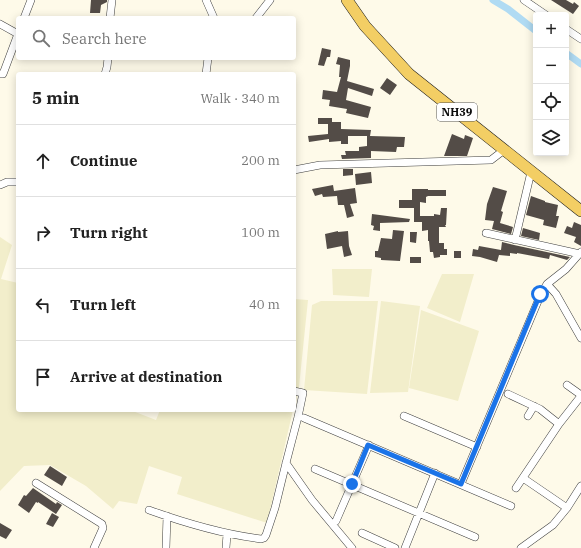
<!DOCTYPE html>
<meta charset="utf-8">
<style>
:root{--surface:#fff;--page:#f2f2f2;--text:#222;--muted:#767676;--line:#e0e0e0}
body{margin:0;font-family:"IBM Plex Serif",serif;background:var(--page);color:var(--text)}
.controls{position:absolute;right:12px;top:12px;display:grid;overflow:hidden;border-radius:4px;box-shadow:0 2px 10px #0003}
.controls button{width:36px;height:36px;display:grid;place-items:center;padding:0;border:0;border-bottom:1px solid var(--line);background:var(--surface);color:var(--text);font:20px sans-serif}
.stop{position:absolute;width:12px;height:12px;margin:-9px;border:3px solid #1a73e8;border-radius:50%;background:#fff}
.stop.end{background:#1a73e8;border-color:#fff;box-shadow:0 1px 4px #0008}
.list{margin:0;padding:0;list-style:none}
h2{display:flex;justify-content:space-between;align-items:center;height:52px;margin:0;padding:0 16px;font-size:17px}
h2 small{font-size:13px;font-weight:400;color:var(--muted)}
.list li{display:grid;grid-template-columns:26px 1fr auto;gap:12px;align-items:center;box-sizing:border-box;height:72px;padding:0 16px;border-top:1px solid var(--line)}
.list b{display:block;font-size:15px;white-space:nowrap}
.list em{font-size:13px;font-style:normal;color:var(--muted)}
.icon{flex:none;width:22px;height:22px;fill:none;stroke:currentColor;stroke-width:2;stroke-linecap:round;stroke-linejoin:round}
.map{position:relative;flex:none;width:581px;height:548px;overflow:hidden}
.search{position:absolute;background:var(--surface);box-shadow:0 2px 10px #0003;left:16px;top:16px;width:280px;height:44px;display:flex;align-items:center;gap:10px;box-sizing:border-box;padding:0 14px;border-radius:4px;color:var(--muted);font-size:15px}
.panel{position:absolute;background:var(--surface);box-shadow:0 2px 10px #0003;left:16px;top:72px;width:280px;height:340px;border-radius:4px}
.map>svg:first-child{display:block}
.farmland{fill:#f2eecb}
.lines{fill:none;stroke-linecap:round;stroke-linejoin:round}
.canal{stroke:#b0dbf3;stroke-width:7}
.building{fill:#534c47}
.street-casing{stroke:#3e3e3e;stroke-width:8}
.primary-casing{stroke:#1c1c1c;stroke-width:12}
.street{stroke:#fff;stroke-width:7}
.primary{stroke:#f3ce64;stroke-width:11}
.route{stroke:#1a73e8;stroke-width:5}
.labels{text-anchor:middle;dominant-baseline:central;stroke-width:4;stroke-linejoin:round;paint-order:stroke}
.shield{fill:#fff;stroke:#545454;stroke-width:1}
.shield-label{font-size:11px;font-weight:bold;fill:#0b0b0b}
</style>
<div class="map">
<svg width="581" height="548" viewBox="0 0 581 548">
<rect width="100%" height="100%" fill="#fefae9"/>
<!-- farmland -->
<path class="farmland" d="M0,237L12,245L1,279L18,283V410H130L156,420L160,410H293L267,523L177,494L182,477L149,466L137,504L119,501L113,509L86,486L50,465L24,466L0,491Z
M332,269H372L369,297L333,295Z
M442,274H474L460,322L427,308Z
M294,299L308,300L299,387L294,408Z
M321,301H378L367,394L304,390L312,305Z
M381,301L420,306L408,392L370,393Z
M421,310L479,331L458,401L409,388Z"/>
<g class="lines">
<!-- canal -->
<path class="canal" d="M493,0L508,9L536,31
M566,53L581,64"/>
</g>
<!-- building -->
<path class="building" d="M91,0H107V2L101,5L100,13H90Z
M551,0H566L573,4L574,2L579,6L573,14Z
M322,48L331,50L330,57H327L324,66L318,65Z
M338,57L350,60V66L347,81L374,89L372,96L348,88L346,100L371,107L368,118L346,113L347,109L329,106L330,100L322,99L323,90L337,92L341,77H339L340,65L336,64Z
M387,78L397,85L390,95L380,88Z
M318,118H332V122H341V129L371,130L370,136L405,137L404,147H397L396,152L371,151V158L342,159L341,155H346L345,151H359V147L367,146V136H348V144H341V141L329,142V139L309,142L308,136L328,134V124H318Z
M452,134L464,139L465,135L473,138L467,156H444Z
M343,169H353V175L343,176Z
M371,172L372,183L356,185L355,174Z
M333,185L334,191L355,188L357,203L350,204L354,216L347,218L344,205H338L337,196L323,197L322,194L315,196L312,189Z
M493,187L507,191L501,211L503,212L500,223L513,227L511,234L492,229L494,221L485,220L487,204Z
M412,189H428V190H446V196H428L426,197V203L420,202V216H434V214L440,215L441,208H447L446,225H445L446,227H439V243H444V249H447V255H440V257L434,258L433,252H430L429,241H428V230L422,231V222H414V208H399V200H412Z
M531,196L545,201V202L558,205L556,216H559L556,228L543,225L544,220L526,215Z
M372,214L410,219L409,222L380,223V231L373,230L374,226L371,225Z
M574,222L581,225V246L574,242L576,237L564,233L567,226L572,228Z
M523,228L540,233L539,240L521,236Z
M393,230L404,231L400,261L381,260V258L375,257V251H378L381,238L392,239Z
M338,231V232L348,231L349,246L352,255L344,257L342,246L327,249L325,234Z
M410,232H417L416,243L410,242Z
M502,242L514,245L570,257L567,260L550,255L549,259L517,253V254L510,253V256L499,255L497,262L480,257L472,256L473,249L478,250L479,246L501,250Z
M454,251H461V258H454Z
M410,257H421V263H410Z
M50,466L67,477L62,486L44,475Z
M33,488L56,504L57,502L62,505L56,514L38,502V503L36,502L29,513L18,505L24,495L26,496Z
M52,513L59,517L53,527L46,524Z
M0,523L12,530L6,539L0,536Z"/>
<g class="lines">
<defs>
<path id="street" d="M206,0L214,18
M524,0L546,15
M24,18L31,0
M110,18L112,0
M256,18L270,0
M0,24L18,34
M566,29L581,39
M0,74H3L18,34
M105,74L107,67L108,58
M206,74L208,58
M294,170L320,165L491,160L504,150
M0,185L7,182H18
M486,233L580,254
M515,240L531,172
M547,284L556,294L581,338
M567,385L581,395
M508,394L540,409L559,424
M404,416L477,447
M528,416L534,406
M304,418L511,506
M286,463L312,500L352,548
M315,469L475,537
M523,478L567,508
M36,483L102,524L103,528L94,548
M461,484L541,294L547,284L566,269L581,252
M516,488L559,424L581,396
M149,510C185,523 222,534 261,539L264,538L266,535L275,508L286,463L298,417L303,393L294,391
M336,521L369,445
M362,533L395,548
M166,548L167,516
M226,548L227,534
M405,548L435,473
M521,548L553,525L567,508L581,486"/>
<path id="primary" d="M347,0L365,26L409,74L581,211"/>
</defs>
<!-- street casing -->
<use href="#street" class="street-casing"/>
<!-- primary casing -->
<use href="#primary" class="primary-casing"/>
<!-- street -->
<use href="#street" class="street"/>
<!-- primary -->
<use href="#primary" class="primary"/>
</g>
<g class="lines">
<!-- route -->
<path class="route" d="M352,484L368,445L461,484L540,294"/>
</g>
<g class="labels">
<!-- shield labels -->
<rect class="shield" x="437" y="103" width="40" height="18" rx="3"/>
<g class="shield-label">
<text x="457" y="112">NH39</text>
</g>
</g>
</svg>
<div class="controls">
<button>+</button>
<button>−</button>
<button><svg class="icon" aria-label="locate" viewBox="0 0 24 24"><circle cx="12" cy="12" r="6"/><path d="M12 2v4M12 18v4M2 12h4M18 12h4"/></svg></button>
<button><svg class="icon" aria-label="layers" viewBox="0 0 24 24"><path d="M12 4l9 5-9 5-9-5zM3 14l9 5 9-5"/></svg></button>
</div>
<div class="stop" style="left:540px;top:294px"></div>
<div class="stop end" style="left:352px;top:484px"></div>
<div class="search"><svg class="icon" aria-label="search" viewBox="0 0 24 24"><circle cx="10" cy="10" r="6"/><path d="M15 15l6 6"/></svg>Search here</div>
<section class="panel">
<h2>5 min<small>Walk · 340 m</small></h2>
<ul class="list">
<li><svg class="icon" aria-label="ahead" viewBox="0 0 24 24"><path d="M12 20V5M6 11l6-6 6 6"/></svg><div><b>Continue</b></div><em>200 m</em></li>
<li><svg class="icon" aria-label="right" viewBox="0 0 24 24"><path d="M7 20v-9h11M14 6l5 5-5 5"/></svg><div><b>Turn right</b></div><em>100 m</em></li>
<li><svg class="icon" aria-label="left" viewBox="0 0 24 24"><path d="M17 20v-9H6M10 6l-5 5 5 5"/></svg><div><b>Turn left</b></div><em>40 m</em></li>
<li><svg class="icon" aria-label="arrive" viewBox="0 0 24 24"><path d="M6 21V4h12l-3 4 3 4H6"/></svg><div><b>Arrive at destination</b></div></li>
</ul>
</section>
</div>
